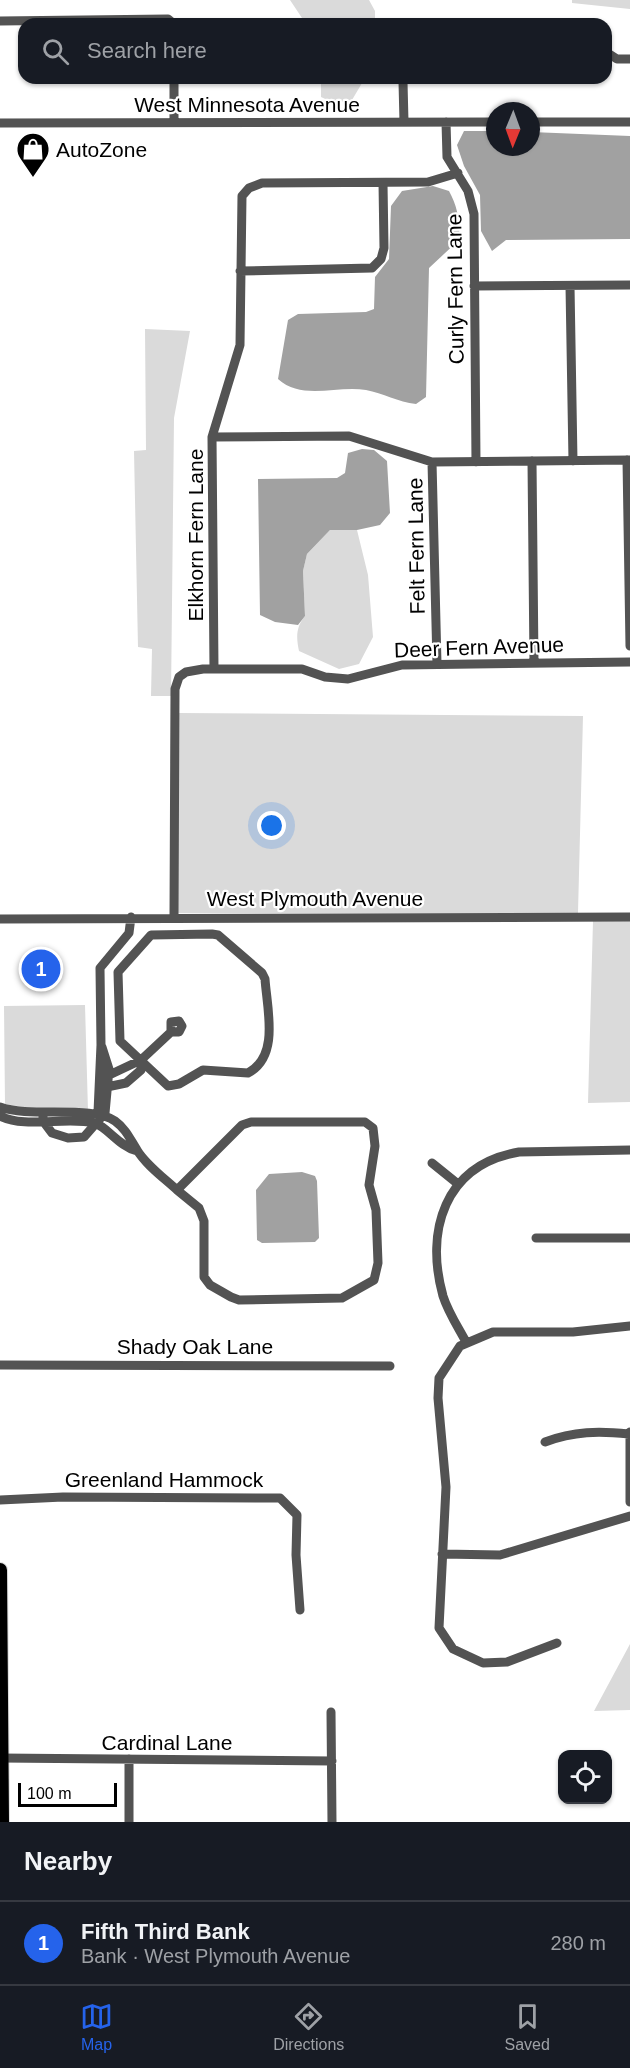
<!DOCTYPE html>
<meta charset="utf-8">
<style>
:root{--surface:#171b24;--page:#242831;--text:#f1f3f6;--muted:#9ea1a6;--line:#363941;--accent:#2563eb}
body{margin:0;font-family:Helvetica,sans-serif;background:var(--page);color:var(--text)}
.controls{position:absolute;right:18px;bottom:18px;display:grid;overflow:hidden;border-radius:12px;box-shadow:0 2px 4px #0004}
.controls button{width:54px;height:54px;display:grid;place-items:center;padding:0;border:0;border-bottom:2px solid var(--line);background:var(--surface);color:var(--text);font:30px sans-serif}
.compass{position:absolute;left:486px;top:102px;width:54px;height:54px;border-radius:50%;background:var(--surface);box-shadow:0 2px 4px #0004;rotate:181deg}
.scale{position:absolute;left:18px;bottom:15px;width:99px;box-sizing:border-box;padding-left:6px;border:3px solid #000;border-top:0;font-size:16px;line-height:21px;white-space:nowrap;color:#000;-webkit-text-stroke:4px #fff;paint-order:stroke}
.you{position:absolute;left:272px;top:826px;width:21px;height:21px;margin:-15px;border:4px solid #fff;border-radius:50%;background:#1a73e8;box-shadow:0 0 0 9px #1a73e833}
.badge{display:grid;place-items:center;width:39px;height:39px;border-radius:50%;background:var(--accent);color:#fff;font-size:20px;font-weight:700}
.pin{position:absolute;translate:-50% -50%;border:3px solid #fff;box-shadow:0 2px 6px #0006}
.list{margin:0;padding:0;list-style:none}
h2{display:flex;justify-content:space-between;align-items:center;height:78px;margin:0;padding:0 24px;font-size:26px}
h2 small{font-size:20px;font-weight:400;color:var(--muted)}
.list li{display:grid;grid-template-columns:39px 1fr auto;gap:18px;align-items:center;box-sizing:border-box;height:84px;padding:0 24px;border-top:2px solid var(--line)}
.list b{display:block;font-size:22px;white-space:nowrap}
.list p{margin:0;font-size:20px;white-space:nowrap;color:var(--muted)}
.list em{font-size:20px;font-style:normal;color:var(--muted)}
.icon{flex:none;width:33px;height:33px;fill:none;stroke:currentColor;stroke-width:2;stroke-linecap:round;stroke-linejoin:round}
.map{position:relative;flex:none;width:630px;height:1822px;overflow:hidden}
.search{position:absolute;background:var(--surface);box-shadow:0 2px 4px #0004;left:18px;right:18px;top:18px;height:66px;display:flex;align-items:center;gap:15px;box-sizing:border-box;padding:0 21px;border-radius:18px;color:var(--muted);font-size:22px}
.sheet{height:162px;background:var(--surface)}
nav{display:flex;justify-content:space-around;align-items:center;box-sizing:border-box;height:84px;border-top:2px solid var(--line);background:var(--surface);font-size:16px;color:var(--muted)}
nav a{display:grid;justify-items:center;gap:3px}
nav .on{color:var(--accent)}
.map>svg:first-child{display:block}
.green{fill:#dadada}
.water{fill:#a1a1a1}
.lines{fill:none;stroke-linecap:round;stroke-linejoin:round}
.highway-casing{stroke:#dbdbdb;stroke-width:16}
.minor{stroke:#535353;stroke-width:9}
.highway{stroke:#000;stroke-width:14}
.labels{text-anchor:middle;dominant-baseline:central;stroke-width:4.5;stroke-linejoin:round;paint-order:stroke}
.street-label{font-size:21px;fill:#000;stroke:#fff}
.poi-label{font-size:21px;fill:#000;stroke:#fff;text-anchor:start}
</style>
<div class="map">
<svg width="630" height="1822" viewBox="0 0 630 1822">
<rect width="100%" height="100%" fill="#fff"/>
<!-- green -->
<path class="green" d="M290,0H369L375,11V24H306Z
M572,0H630V9L572,3Z
M321,78H365L352,100L334,103L321,97Z
M145,329L190,331L174,418L171,696H151L152,649L138,647L134,451L146,450Z
M330,530H357L368,575L373,637L359,664L339,669L299,651C296,637 296,627 305,616L303,571L307,554Z
M178,713L583,716L578,913H178Z
M593,921H630V1102L588,1103Z
M85,1005L88,1111L43,1110L5,1104L4,1006Z
M630,1644V1710L594,1711Z"/>
<!-- water -->
<path class="water" d="M464,131H495V147H531V132L630,136V239L506,240L492,251L481,231L480,195L464,166L457,145Z
M433,186L449,191C458,208 460,221 459,240L429,268L426,397L416,404C398,402 383,393 366,390C337,385 302,401 278,379L288,320L298,314L366,312L374,309L375,277L389,259L391,206L402,191Z
M362,449L374,450L387,461L390,513L380,525L357,530H330L307,554L303,571L305,616L298,625L275,622L260,615L258,479L337,478L345,473L348,453Z
M302,1172L315,1176L317,1181L319,1238L315,1242L262,1243L257,1240L256,1190L269,1174Z"/>
<g class="lines">
<defs>
<path id="highway" d="M0,1570L2,1822"/>
</defs>
<!-- highway casing -->
<use href="#highway" class="highway-casing"/>
<!-- minor -->
<path class="minor" d="M0,21L168,19L174,24
M606,52L617,59H630
M403,82L404,122
M174,121V78
M446,122L447,157L468,191L474,214L476,462
M531,122H630
M0,123L495,122
M240,271L372,268L381,259L384,248L383,183
M474,286L630,285
M570,286L573,461
M212,437L349,436L432,462L630,460
M627,460L630,646
M532,461L534,663
M432,462L437,664
M214,668L212,437L240,345L242,196L249,188L262,183L428,182L458,173
M174,917L175,689L179,677L186,672L203,669H302L325,677L348,679L402,665L630,662
M0,919L630,917
M212,934L218,935L262,973L265,979C267,1009 280,1056 248,1073L203,1070L179,1084L168,1086L120,1041L118,972L151,935Z
M105,1077L141,1060L171,1032H179L182,1026L179,1021L171,1022V1032
M102,1088L126,1083L141,1070V1060
M0,1107C30,1118 92,1105 115,1121C126,1129 130,1139 137,1150C146,1165 164,1178 177,1190
M43,1113V1121L52,1133L68,1138L84,1137L105,1113L109,1069L102,1047
M0,1116C25,1129 67,1116 94,1123C107,1126 118,1146 137,1151
M100,1116L98,1112L101,1045L100,968L129,933L131,917
M251,1122H365L373,1128L375,1146L369,1185L376,1210L378,1263L374,1280L342,1298L239,1300L231,1297L210,1285L204,1277V1221L199,1208L177,1190L242,1125Z
M432,1163L458,1184
M536,1238H630
M466,1342C458,1327 448,1312 443,1296C425,1231 444,1165 519,1152L630,1150
M0,1365L390,1366
M630,1432V1502
M545,1442C574,1431 599,1431 629,1434
M0,1500L63,1497L280,1498L297,1515L296,1555L300,1610
M442,1554L500,1555L630,1516
M557,1643L507,1662L483,1663L453,1649L439,1628L446,1487L438,1398L439,1378L460,1346L493,1332H573L630,1326
M331,1712L332,1822
M0,1758L332,1761
M129,1759V1822"/>
<!-- highway -->
<use href="#highway" class="highway"/>
</g>
<!-- icons -->
<defs>
<symbol id="shop-pin" viewBox="-11 -11 22 30"><path d="M0 17L-7.5 6A9.5 9.5 0 1 1 7.5 6Z" fill="#000" stroke="#fff"/><path d="M-5-2.5h2.3a2.7 3.5 0 0 1 5.4 0H5L5.5 6h-11ZM-1.5-2.5h3a1.5 2.3 0 0 0-3 0Z" fill="#fff"/></symbol>
</defs>
<g fill-rule="evenodd">
<use href="#shop-pin" x="14" y="130" width="38" height="52"/>
</g>
<g class="labels">
<!-- street labels -->
<g class="street-label">
<text x="247" y="104">West Minnesota Avenue</text>
<text transform="translate(455 289) rotate(-91)">Curly Fern Lane</text>
<text transform="translate(195 535) rotate(-90)">Elkhorn Fern Lane</text>
<text transform="translate(416 546) rotate(-91)">Felt Fern Lane</text>
<text transform="translate(479 647) rotate(-2)">Deer Fern Avenue</text>
<text x="315" y="898">West Plymouth Avenue</text>
<text x="195" y="1346">Shady Oak Lane</text>
<text x="164" y="1479">Greenland Hammock</text>
<text x="167" y="1742">Cardinal Lane</text>
</g>
<!-- poi labels -->
<g class="poi-label">
<text x="56" y="149">AutoZone</text>
</g>
</g>
</svg>
<div class="controls">
<button><svg class="icon" aria-label="locate" viewBox="0 0 24 24"><circle cx="12" cy="12" r="6"/><path d="M12 2v4M12 18v4M2 12h4M18 12h4"/></svg></button>
</div>
<svg class="compass" viewBox="-18 -18 36 36"><path d="M0-13l5 13h-10z" fill="#e53935"/><path d="M0 13l5-13h-10z" fill="#9ea1a6"/></svg>
<div class="scale">100 m</div>
<div class="you"></div>
<div class="pin badge" style="left:41px;top:969px">1</div>
<div class="search"><svg class="icon" aria-label="search" viewBox="0 0 24 24"><circle cx="10" cy="10" r="6"/><path d="M15 15l6 6"/></svg>Search here</div>
</div>
<section class="sheet">
<h2>Nearby<small></small></h2>
<ul class="list">
<li><span class="badge">1</span><div><b>Fifth Third Bank</b><p>Bank · West Plymouth Avenue</p></div><em>280 m</em></li>
</ul>
</section>
<nav>
<a class="on"><svg class="icon" aria-label="map" viewBox="0 0 24 24"><path d="M3 6l6-2 6 2 6-2v14l-6 2-6-2-6 2zM9 4v14M15 6v14"/></svg>Map</a>
<a><svg class="icon" aria-label="directions" viewBox="0 0 24 24"><path d="M12 3l9 9-9 9-9-9zM9 14v-3h6M13 9l2 2-2 2"/></svg>Directions</a>
<a><svg class="icon" aria-label="saved" viewBox="0 0 24 24"><path d="M7 4h10v16l-5-4-5 4z"/></svg>Saved</a>
</nav>
